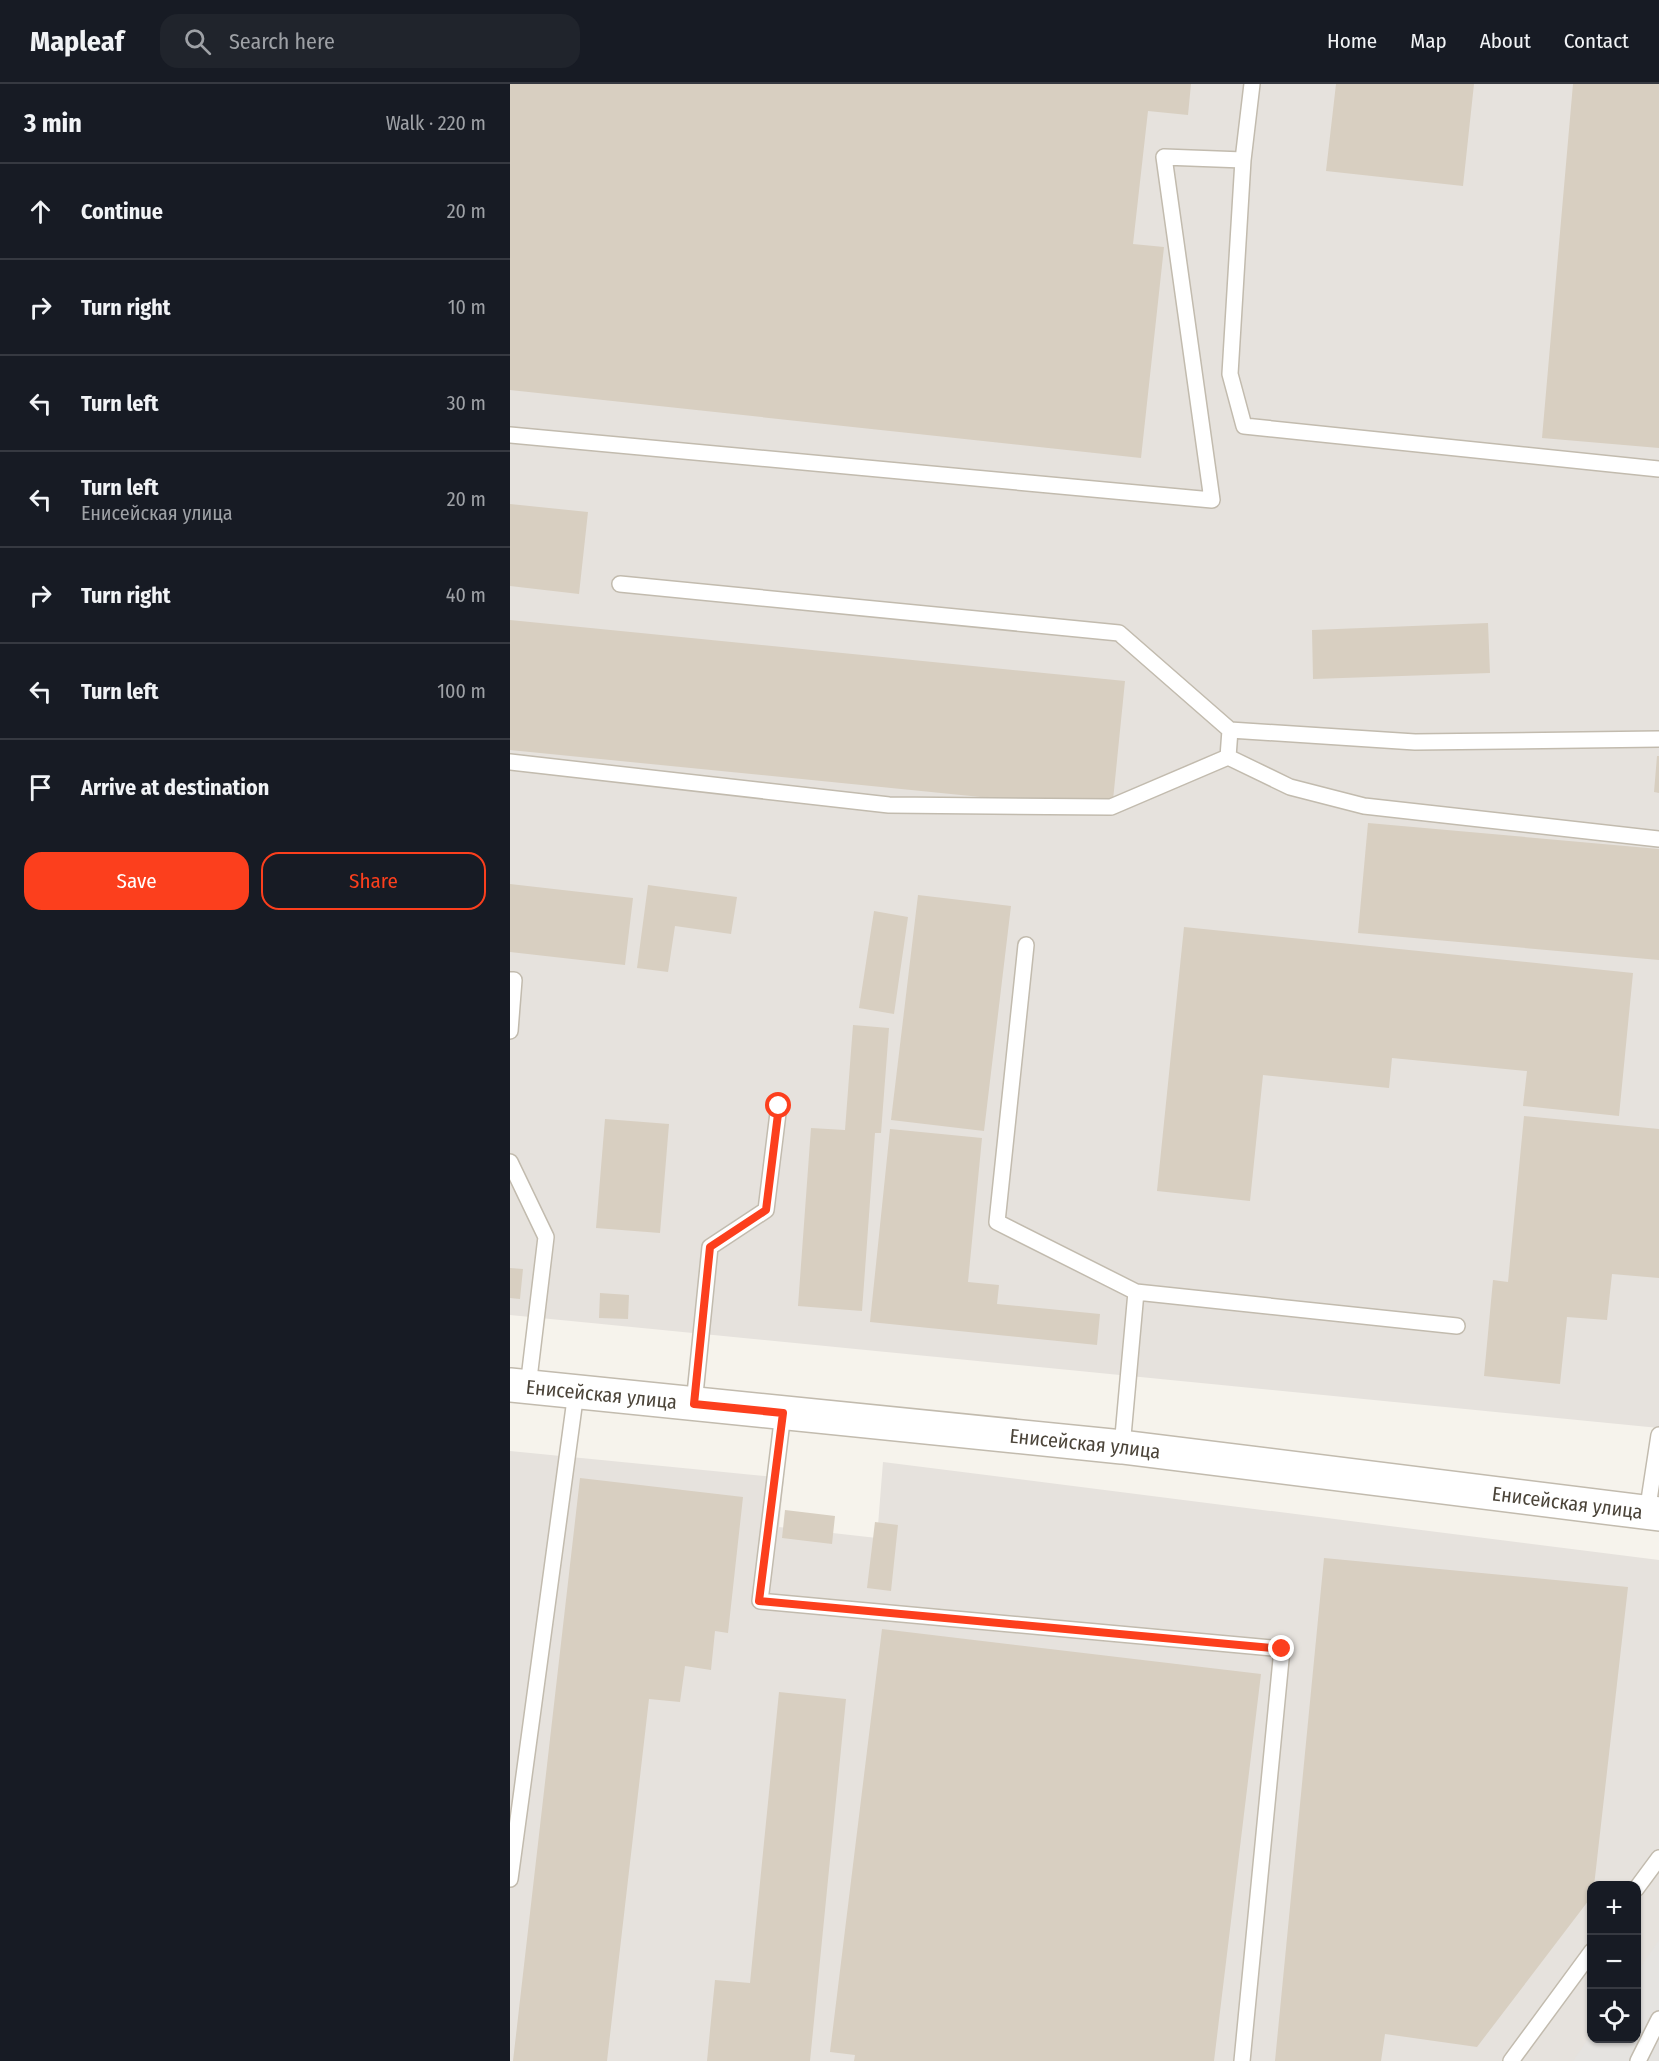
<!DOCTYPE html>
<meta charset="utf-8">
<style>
:root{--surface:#171b24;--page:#20242c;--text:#f1f3f6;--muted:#9ea1a6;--line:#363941;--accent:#fc3f1d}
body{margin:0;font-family:"Fira Sans Condensed",sans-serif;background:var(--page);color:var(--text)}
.controls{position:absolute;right:18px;bottom:18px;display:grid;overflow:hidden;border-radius:12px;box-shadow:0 2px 4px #0004}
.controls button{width:54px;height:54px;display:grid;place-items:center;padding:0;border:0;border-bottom:2px solid var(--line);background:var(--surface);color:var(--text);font:30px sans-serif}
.stop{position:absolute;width:18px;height:18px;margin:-14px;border:4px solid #fc3f1d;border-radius:50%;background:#fff}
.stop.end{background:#fc3f1d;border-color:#fff;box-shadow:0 2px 6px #0008}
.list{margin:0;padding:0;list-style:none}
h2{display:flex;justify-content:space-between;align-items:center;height:78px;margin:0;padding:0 24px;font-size:26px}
h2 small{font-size:20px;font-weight:400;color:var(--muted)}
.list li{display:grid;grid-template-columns:39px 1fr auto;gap:18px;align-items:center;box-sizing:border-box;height:96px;padding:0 24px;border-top:2px solid var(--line)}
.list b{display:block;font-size:22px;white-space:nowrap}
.list p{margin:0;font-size:20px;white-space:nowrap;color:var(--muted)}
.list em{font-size:20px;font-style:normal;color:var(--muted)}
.actions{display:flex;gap:12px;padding:18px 24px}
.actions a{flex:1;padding:14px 0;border:2px solid var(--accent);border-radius:18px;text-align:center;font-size:21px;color:var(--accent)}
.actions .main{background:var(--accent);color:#fff}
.icon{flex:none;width:33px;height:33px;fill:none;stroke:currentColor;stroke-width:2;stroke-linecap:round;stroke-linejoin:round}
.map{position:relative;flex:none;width:1149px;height:1977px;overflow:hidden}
header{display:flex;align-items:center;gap:36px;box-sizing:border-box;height:84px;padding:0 30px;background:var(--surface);border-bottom:2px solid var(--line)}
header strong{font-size:28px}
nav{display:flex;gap:33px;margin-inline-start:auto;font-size:21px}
.search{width:420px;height:54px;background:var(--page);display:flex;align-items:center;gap:15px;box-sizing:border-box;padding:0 21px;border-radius:18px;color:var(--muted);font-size:22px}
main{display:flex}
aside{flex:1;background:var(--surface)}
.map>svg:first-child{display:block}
.industrial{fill:#e6e2dd}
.parking{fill:#e5e3e0}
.building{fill:#d8cfc1}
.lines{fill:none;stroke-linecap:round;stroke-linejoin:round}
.service-casing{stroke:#c2bbae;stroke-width:18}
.tertiary-casing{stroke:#c2bbae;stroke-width:36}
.service{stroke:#fff;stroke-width:15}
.tertiary{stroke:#fff;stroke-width:33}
.route{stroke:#fc3f1d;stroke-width:8}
.labels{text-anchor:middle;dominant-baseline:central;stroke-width:5;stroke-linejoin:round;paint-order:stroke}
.street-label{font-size:20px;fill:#4b4439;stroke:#fff}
</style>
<header>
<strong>Mapleaf</strong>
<div class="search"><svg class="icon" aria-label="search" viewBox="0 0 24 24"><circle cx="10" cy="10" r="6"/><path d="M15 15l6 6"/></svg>Search here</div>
<nav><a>Home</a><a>Map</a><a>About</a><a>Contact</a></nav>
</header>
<main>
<aside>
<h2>3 min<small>Walk · 220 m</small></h2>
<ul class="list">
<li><svg class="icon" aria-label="ahead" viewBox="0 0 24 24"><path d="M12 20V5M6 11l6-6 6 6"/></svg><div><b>Continue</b></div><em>20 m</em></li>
<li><svg class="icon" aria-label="right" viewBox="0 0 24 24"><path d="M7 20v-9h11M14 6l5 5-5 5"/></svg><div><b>Turn right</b></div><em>10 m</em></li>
<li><svg class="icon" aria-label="left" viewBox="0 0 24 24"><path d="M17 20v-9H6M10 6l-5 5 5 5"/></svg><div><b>Turn left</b></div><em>30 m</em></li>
<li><svg class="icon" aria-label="left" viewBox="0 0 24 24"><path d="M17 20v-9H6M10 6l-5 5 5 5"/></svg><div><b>Turn left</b><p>Енисейская улица</p></div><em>20 m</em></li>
<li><svg class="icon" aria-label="right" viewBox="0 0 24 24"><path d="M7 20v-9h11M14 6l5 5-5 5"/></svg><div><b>Turn right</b></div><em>40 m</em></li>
<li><svg class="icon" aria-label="left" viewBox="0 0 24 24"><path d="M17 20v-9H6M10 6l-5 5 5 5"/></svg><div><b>Turn left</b></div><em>100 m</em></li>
<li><svg class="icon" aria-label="arrive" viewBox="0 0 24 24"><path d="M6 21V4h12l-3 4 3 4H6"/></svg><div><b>Arrive at destination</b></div></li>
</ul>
<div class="actions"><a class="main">Save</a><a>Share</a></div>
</aside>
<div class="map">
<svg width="1149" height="1977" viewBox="0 0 1149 1977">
<rect width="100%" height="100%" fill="#f6f3ec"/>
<!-- industrial -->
<path class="industrial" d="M0,0H1149V1344L0,1231Z
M0,1367L274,1394L269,1443L367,1454L373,1378L1149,1476V1860L1127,1895L1126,1802H1082V1954L1075,1977H0Z"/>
<!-- parking -->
<path class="parking" d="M1149,1856V1977H1063L1081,1951L1082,1954H1126L1127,1888Z"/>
<!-- building -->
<path class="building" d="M0,0H681L678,31L638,27L623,160L654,163L631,374L0,306Z
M826,0H964L953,102L816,87Z
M1063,0H1149V364L1032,354Z
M0,420L78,428L69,510L0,502Z
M0,536L615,597L602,726L0,666Z
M978,539L980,589L803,595L802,546Z
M1147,672H1149V709L1144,708Z
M858,739L1149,765V876L848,849Z
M0,800L123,814L115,881L0,868Z
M138,801L227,813L221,850L165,842L158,888L127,884Z
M408,811L501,822L474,1047L381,1036Z
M364,827L398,833L384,930L349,924Z
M674,843L1123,889L1109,1032L1013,1022L1017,987L882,974L879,1004L753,991L740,1117L647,1107Z
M343,941L379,944L371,1049H365L352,1227L288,1222L301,1044L335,1046Z
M1014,1032L1149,1045V1194L1102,1190L1097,1236L1057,1233L1050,1300L974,1292L983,1196L998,1198Z
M95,1035L159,1040L150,1149L86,1144Z
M380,1045L472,1054L458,1198L489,1201L487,1220L590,1230L587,1261L360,1238Z
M0,1184L13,1185L10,1215L0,1214Z
M90,1209L119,1211L118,1235L89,1234Z
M70,1394L233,1413L218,1549L205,1547L201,1586L175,1582L170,1618L139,1615L97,1977H3Z
M275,1426L325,1432L322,1460L272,1454Z
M365,1438L388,1441L381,1507L357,1504Z
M814,1474L1118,1503L1084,1802H1082V1812L967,1963L875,1950L871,1977H765Z
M372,1545L751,1590L704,1977H344L345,1971L320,1968Z
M269,1608L336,1615L300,1977H197L205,1896L240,1899Z"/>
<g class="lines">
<defs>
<path id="service" d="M742,0L733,76L720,290L734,342L1149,385
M0,351L702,416L654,73L733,76
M110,500L609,549L720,646L718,673L780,703L854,722L1149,755
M720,646L905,658L1149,655
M0,678L379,721L601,723L718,673
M516,861L487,1138L626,1208L612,1363
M0,896H4L0,947
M0,1078L36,1153L18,1303
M626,1208L947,1242
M184,1320L200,1163L256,1126L269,1021
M273,1329L250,1517L772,1565L732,1977
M1137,1429L1149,1351
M0,1795L66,1308
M1126,1805L1149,1774
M1001,1977L1082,1867
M1128,1977L1149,1935"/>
<g id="tertiary">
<path id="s1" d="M0,1301L612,1363L1149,1430"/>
</g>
</defs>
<!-- service casing -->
<use href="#service" class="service-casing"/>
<!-- tertiary casing -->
<use href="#tertiary" class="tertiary-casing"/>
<!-- service -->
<use href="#service" class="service"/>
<!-- tertiary -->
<use href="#tertiary" class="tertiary"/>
</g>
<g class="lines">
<!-- route -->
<path class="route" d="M269,1022L256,1126L200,1163L184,1320L273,1329L249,1517L772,1565"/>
</g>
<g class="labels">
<!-- street labels -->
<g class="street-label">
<text stroke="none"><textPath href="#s1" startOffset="92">Енисейская улица</textPath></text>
<text stroke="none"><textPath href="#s1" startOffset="578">Енисейская улица</textPath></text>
<text stroke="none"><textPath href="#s1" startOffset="1064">Енисейская улица</textPath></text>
</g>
</g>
</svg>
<div class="controls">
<button>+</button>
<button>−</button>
<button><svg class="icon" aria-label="locate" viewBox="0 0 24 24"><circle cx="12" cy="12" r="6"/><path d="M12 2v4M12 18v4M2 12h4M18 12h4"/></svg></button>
</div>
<div class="stop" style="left:269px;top:1022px"></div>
<div class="stop end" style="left:772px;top:1565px"></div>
</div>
</main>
